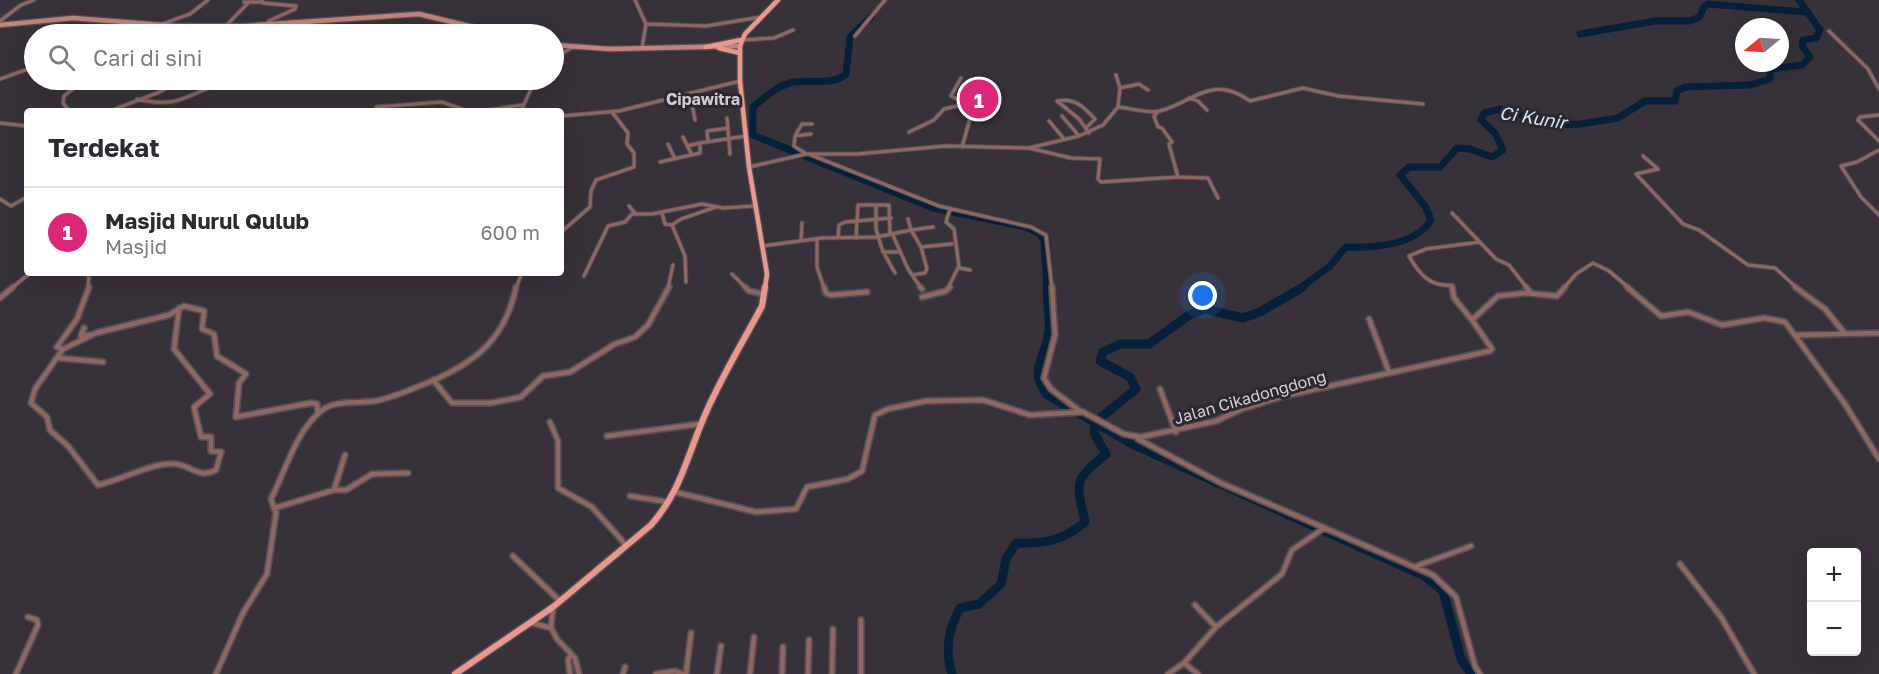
<!DOCTYPE html>
<html lang="id">
<meta charset="utf-8">
<style>
:root{--surface:#fff;--page:#f7f7f7;--text:#2b2b33;--muted:#7c7c81;--line:#e1e1e2;--accent:#db2777}
body{margin:0;font-family:"Golos Text",sans-serif;background:var(--page);color:var(--text)}
.controls{position:absolute;right:18px;bottom:18px;display:grid;overflow:hidden;border-radius:6px;box-shadow:0 6px 24px #0002}
.controls button{width:54px;height:54px;display:grid;place-items:center;padding:0;border:0;border-bottom:2px solid var(--line);background:var(--surface);color:var(--text);font:30px sans-serif}
.compass{position:absolute;left:1735px;top:18px;width:54px;height:54px;border-radius:50%;background:var(--surface);box-shadow:0 6px 24px #0002;rotate:252deg}
.you{position:absolute;left:1203px;top:296px;width:21px;height:21px;margin:-15px;border:4px solid #fff;border-radius:50%;background:#1a73e8;box-shadow:0 0 0 9px #1a73e833}
.badge{display:grid;place-items:center;width:39px;height:39px;border-radius:50%;background:var(--accent);color:#fff;font-size:20px;font-weight:700}
.pin{position:absolute;translate:-50% -50%;border:3px solid #fff;box-shadow:0 2px 6px #0006}
.list{margin:0;padding:0;list-style:none}
h2{display:flex;justify-content:space-between;align-items:center;height:78px;margin:0;padding:0 24px;font-size:26px}
h2 small{font-size:20px;font-weight:400;color:var(--muted)}
.list li{display:grid;grid-template-columns:39px 1fr auto;gap:18px;align-items:center;box-sizing:border-box;height:90px;padding:0 24px;border-top:2px solid var(--line)}
.list b{display:block;font-size:22px;white-space:nowrap}
.list p{margin:0;font-size:20px;white-space:nowrap;color:var(--muted)}
.list em{font-size:20px;font-style:normal;color:var(--muted)}
.icon{flex:none;width:33px;height:33px;fill:none;stroke:currentColor;stroke-width:2;stroke-linecap:round;stroke-linejoin:round}
.map{position:relative;flex:none;width:1879px;height:674px;overflow:hidden}
.search{position:absolute;background:var(--surface);box-shadow:0 6px 24px #0002;left:24px;top:24px;width:540px;height:66px;display:flex;align-items:center;gap:15px;box-sizing:border-box;padding:0 21px;border-radius:33px;color:var(--muted);font-size:22px}
.panel{position:absolute;background:var(--surface);box-shadow:0 6px 24px #0002;left:24px;top:108px;width:540px;height:168px;border-radius:6px}
.map>svg:first-child{display:block}
.lines{fill:none;stroke-linecap:round;stroke-linejoin:round}
.river-far1{stroke:#072039;stroke-width:7}
.river{stroke:#072039;stroke-width:9}
.street-far1-casing{stroke:#534e55;stroke-width:5}
.street-casing{stroke:#534e55;stroke-width:8}
.secondary-casing{stroke:#534e55;stroke-width:7}
.primary-far1-casing{stroke:#534e55;stroke-width:7}
.primary-casing{stroke:#534e55;stroke-width:9}
.street-far1{stroke:#8f6760;stroke-width:3}
.street{stroke:#8f6760;stroke-width:4.5}
.secondary{stroke:#c28379;stroke-width:4.5}
.primary-far1{stroke:#e9988b;stroke-width:4.5}
.primary{stroke:#e9988b;stroke-width:6}
.labels{text-anchor:middle;dominant-baseline:central;stroke-width:6;stroke-linejoin:round;paint-order:stroke}
.far-quarter-label{font-size:16px;font-weight:bold;fill:#d0c9d3;stroke:#2d272f}
.street-label{font-size:16px;fill:#d4d0d5;stroke:#2d272f}
.water-label{font-size:18px;font-style:italic;fill:#d3e6fb;stroke:#2d272f}
</style>
<div class="map">
<svg width="1879" height="674" viewBox="0 0 1879 674">
<rect width="100%" height="100%" fill="#373139"/>
<g class="lines">
<!-- river-far1 -->
<path class="river-far1" d="M871,17L850,37L846,74C831,87 809,78 790,83C775,87 764,98 753,107V135L933,208L1026,227L1039,233L1044,241L1047,288
M1580,34L1655,21H1690L1700,17L1703,8L1708,4L1805,12
M1300,288L1329,267L1346,247C1374,248 1415,246 1431,220L1425,206L1400,175L1409,167H1440L1457,148L1470,149L1492,157L1503,150L1495,133L1481,120L1484,113L1500,109L1557,125L1580,124L1618,118L1645,101H1675L1677,91L1685,87L1750,85L1770,79V69L1802,65L1810,57L1802,46L1803,40L1816,38L1820,30L1799,0"/>
<!-- river -->
<path class="river" d="M1047,287C1047,301 1050,316 1049,330C1047,357 1028,367 1046,394L1134,445L1424,576L1443,591L1461,659L1471,674
M952,674C945,650 948,630 960,608L979,604L1001,584L1006,559L1016,543C1044,544 1063,541 1085,522C1076,481 1073,481 1106,454L1095,435L1094,423L1136,389L1130,377L1100,361L1103,352L1120,344H1149L1189,315L1205,309L1243,318L1260,312L1303,287"/>
<defs>
<path id="street-far1" d="M635,0L646,24L642,48
M244,2H262
M0,21L21,5L34,0
M646,24L706,26L761,17
M1829,31L1868,69L1879,89
M134,34L190,14L208,0
M165,34L175,26
M218,34L249,2
M259,34L269,21L295,9L296,6L263,3L262,0
M303,34L309,28L310,22
M855,36L885,0
M742,40L774,38L793,30
M554,58L573,47
M34,69V75
M961,78L951,96L967,104L972,112L962,147
M0,79L34,67
M39,80L77,86L84,80
M1120,88L1139,84L1148,90
M690,93L695,120
M1189,98L1198,101L1207,110
M137,99C184,110 188,91 228,82C238,80 248,81 257,80
M376,107L442,102L467,111
M1118,107C1130,108 1149,114 1160,111C1196,101 1211,74 1250,101L1303,88L1338,96L1423,104
M69,111L63,103L64,96L78,85
M110,111L162,91L176,80
M483,111L522,105
M521,111L535,80
M972,111L976,102
M1158,112L1154,116L1158,127L1162,128L1172,142L1169,144L1178,177
M1879,115L1860,117L1858,120L1879,141
M561,116L619,111L740,81
M1062,116L1079,136
M727,118L730,154
M1049,121L1064,139
M0,123L27,126
M1087,127L1095,119C1084,107 1074,97 1057,101L1079,119L1089,133
M909,132L934,120L944,109L966,104
M796,134L802,124H812
M683,137L692,155
M708,140L707,131L728,128
M668,144L675,159
M687,146L700,143
M1029,148L1071,158L1100,159L1098,179L1101,182L1178,177L1208,178L1218,198
M1879,150L1857,162L1841,166L1861,197L1879,215
M805,153L794,146L795,136L811,134
M811,155L939,206L1031,227L1046,235L1052,288
M1643,156L1658,169L1636,174L1683,224L1699,230L1748,265L1775,268L1797,288
M660,162L700,153V143L746,136
M749,167L806,154H857L946,146L1029,148L1079,136L1103,125L1118,107L1120,88L1116,75
M0,199L11,206L27,197
M876,205V229L883,252H900
M629,206L635,213
M662,213L665,224L672,225L685,256L686,282
M1452,213L1496,259L1509,265L1527,288
M908,219L911,230
M672,225L681,219L716,207
M911,230L933,227
M561,232L590,207L591,191L596,180L634,167V153L627,144L628,133L612,112
M892,233L908,269L921,288
M838,238L839,225L845,222L891,218
M856,238L858,205H889L890,234
M817,239V267L824,288
M801,240L802,223
M762,246L822,238L877,237L911,230L921,247L927,269L925,273L912,275
M921,247L952,244
M885,255L895,273
M960,268L970,270
M732,274L746,288
M584,276L608,226L625,222L632,214H652L702,204L723,208L755,206
M12,288L30,273
M88,288L89,273
M516,288L522,273
M668,288L673,265
M948,288L959,266L954,229L946,222L950,209
M1453,288L1452,285C1430,287 1419,274 1409,256L1426,249L1480,242
M1564,288L1576,274L1593,263L1609,271L1629,288"/>
<path id="street" d="M89,287L77,319L57,347L63,349L96,333L169,315L184,306L204,311L202,329L214,334L217,356L246,374L239,383L236,417L311,403L317,404L318,414
M745,287L749,291L764,294
M824,287L826,293L831,295L867,292
M920,287L922,289
M1052,287L1055,335L1044,378L1051,389L1081,412
M1452,287L1454,298L1472,320
M1526,287L1531,293
M1627,287L1661,316L1688,312L1722,325L1764,318L1785,322L1845,404L1879,459
M1795,287L1825,309L1845,334
M922,297L946,291L950,287
M0,298L13,287
M1369,319L1389,372
M84,328L81,336L90,335
M1797,335L1879,333
M63,349L35,389L31,403L47,417L50,430L68,446L98,485C122,480 152,462 176,464C192,466 199,479 216,470L221,452L211,451V437H201L194,407L210,394L174,349L179,308
M59,358L103,362
M433,380L452,403H491L521,397L543,376L570,372L615,344L635,337L648,325L669,287
M1160,389L1176,432
M550,422L558,441V488L592,507L626,545
M607,436L700,424
M1138,439L1221,483L1433,575L1456,597L1475,666L1480,674
M334,490L345,455
M675,492L756,512L796,509L807,487L848,479L862,471L875,415L888,409L926,401L983,400L1030,415L1083,412L1124,434L1141,437L1216,421L1242,409L1284,396L1490,351L1492,349L1472,320L1498,296L1526,293L1557,296L1565,287
M630,496L668,502
M275,508L334,490H346L372,474L408,473
M513,556L560,601
M1680,564L1721,617L1754,674
M1417,566L1471,546
M1195,605L1216,627
M553,607L551,628L557,639L575,658L579,674
M861,620V674
M532,623L551,628
M1184,663L1198,674
M16,674L38,625L37,620L28,617
M216,674L243,613L267,574L276,513L271,499C285,472 296,431 321,411C336,399 357,404 375,401C392,398 410,390 427,383C475,363 505,340 516,287
M570,674L568,660L571,655
M623,674L625,667
M656,674L675,671L683,674
M686,674L691,633
M717,674L721,646
M750,674L754,637
M782,674L783,647
M808,674L809,640
M832,674L833,629
M1168,674L1184,663L1216,627L1282,574L1292,550L1324,528"/>
<path id="secondary" d="M0,25L73,18L175,26H245L419,14L502,34
M554,45L610,49L740,46"/>
<path id="primary-far1" d="M706,47L741,40
M719,48L740,53
M765,288L767,274L749,167L740,81V46L745,34L778,0"/>
<path id="primary" d="M455,674L553,607L651,525C680,492 686,460 702,422C718,382 742,344 762,306L765,287"/>
</defs>
<!-- street-far1 casing -->
<use href="#street-far1" class="street-far1-casing"/>
<!-- street casing -->
<use href="#street" class="street-casing"/>
<!-- secondary casing -->
<use href="#secondary" class="secondary-casing"/>
<!-- primary-far1 casing -->
<use href="#primary-far1" class="primary-far1-casing"/>
<!-- primary casing -->
<use href="#primary" class="primary-casing"/>
<!-- street-far1 -->
<use href="#street-far1" class="street-far1"/>
<!-- street -->
<use href="#street" class="street"/>
<!-- secondary -->
<use href="#secondary" class="secondary"/>
<!-- primary-far1 -->
<use href="#primary-far1" class="primary-far1"/>
<!-- primary -->
<use href="#primary" class="primary"/>
</g>
<g class="labels">
<!-- far-quarter labels -->
<g class="far-quarter-label">
<text x="703" y="99">Cipawitra</text>
</g>
<!-- street labels -->
<g class="street-label">
<text transform="translate(1250 397) rotate(-16)">Jalan Cikadongdong</text>
</g>
<!-- water labels -->
<g class="water-label">
<text transform="translate(1533 117) rotate(9)">Ci Kunir</text>
</g>
</g>
</svg>
<div class="controls">
<button>+</button>
<button>−</button>
</div>
<svg class="compass" viewBox="-18 -18 36 36"><path d="M0-13l5 13h-10z" fill="#e53935"/><path d="M0 13l5-13h-10z" fill="#7c7c81"/></svg>
<div class="you"></div>
<div class="pin badge" style="left:979px;top:99px">1</div>
<div class="search"><svg class="icon" aria-label="search" viewBox="0 0 24 24"><circle cx="10" cy="10" r="6"/><path d="M15 15l6 6"/></svg>Cari di sini</div>
<section class="panel">
<h2>Terdekat<small></small></h2>
<ul class="list">
<li><span class="badge">1</span><div><b>Masjid Nurul Qulub</b><p>Masjid</p></div><em>600 m</em></li>
</ul>
</section>
</div>
